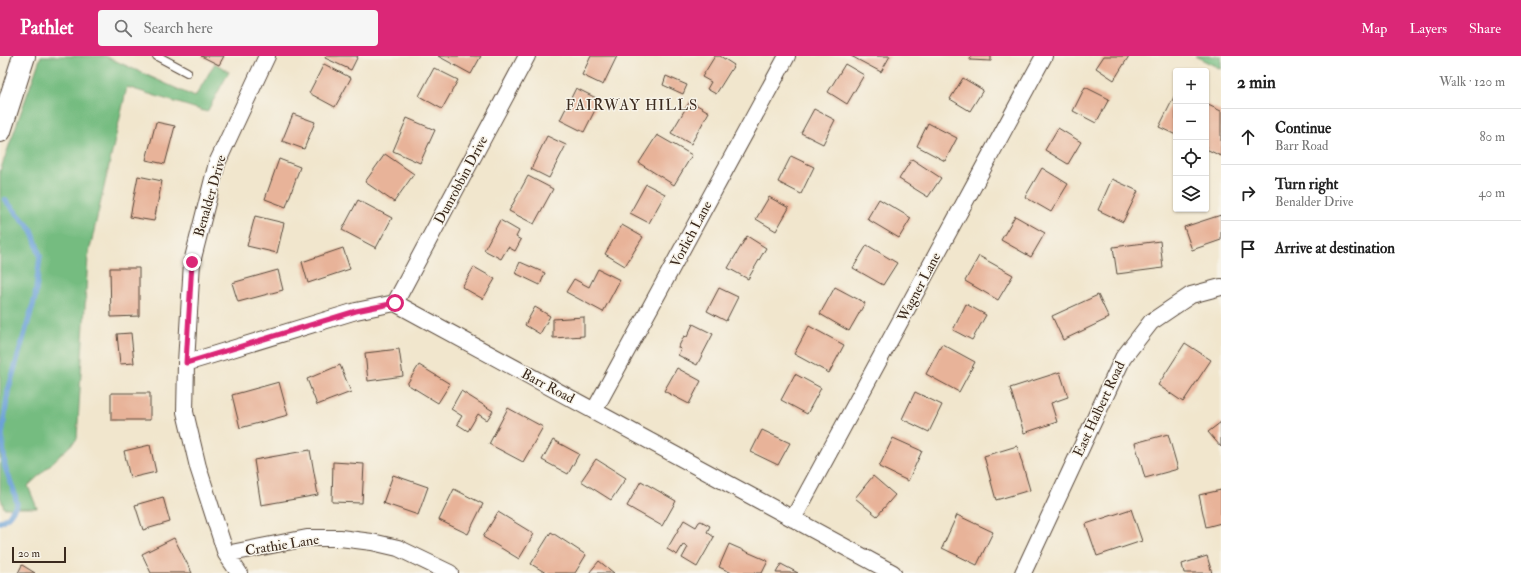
<!DOCTYPE html>
<meta charset="utf-8">
<style>
:root{--surface:#fff;--page:#f6f6f6;--text:#222;--muted:#767676;--line:#e0e0e0;--accent:#db2777}
body{margin:0;font-family:"IM FELL Double Pica",serif;background:var(--page);color:var(--text)}
.controls{position:absolute;right:12px;top:12px;display:grid;overflow:hidden;border-radius:4px;box-shadow:0 1px 3px #0004}
.controls button{width:36px;height:36px;display:grid;place-items:center;padding:0;border:0;border-bottom:1px solid var(--line);background:var(--surface);color:var(--text);font:20px sans-serif}
.scale{position:absolute;left:12px;bottom:10px;width:54px;box-sizing:border-box;padding-left:4px;border:2px solid #3b2a1e;border-top:0;font-size:11px;line-height:14px;white-space:nowrap;color:#3b2a1e;-webkit-text-stroke:3px #f7f3e8;paint-order:stroke}
.stop{position:absolute;width:12px;height:12px;margin:-9px;border:3px solid #db2777;border-radius:50%;background:#fff}
.stop.end{background:#db2777;border-color:#fff;box-shadow:0 1px 4px #0008}
.list{margin:0;padding:0;list-style:none}
h2{display:flex;justify-content:space-between;align-items:center;height:52px;margin:0;padding:0 16px;font-size:17px}
h2 small{font-size:13px;font-weight:400;color:var(--muted)}
.list li{display:grid;grid-template-columns:26px 1fr auto;gap:12px;align-items:center;box-sizing:border-box;height:56px;padding:0 16px;border-top:1px solid var(--line)}
.list b{display:block;font-size:15px;white-space:nowrap}
.list p{margin:0;font-size:13px;white-space:nowrap;color:var(--muted)}
.list em{font-size:13px;font-style:normal;color:var(--muted)}
.icon{flex:none;width:22px;height:22px;fill:none;stroke:currentColor;stroke-width:2;stroke-linecap:round;stroke-linejoin:round}
.map{position:relative;flex:none;width:1221px;height:517px;overflow:hidden}
header{display:flex;align-items:center;gap:24px;box-sizing:border-box;height:56px;padding:0 20px;background:var(--accent);color:#fff}
header strong{font-size:19px}
nav{display:flex;gap:22px;margin-inline-start:auto;font-size:14px}
.search{width:280px;height:36px;background:var(--page);display:flex;align-items:center;gap:10px;box-sizing:border-box;padding:0 14px;border-radius:4px;color:var(--muted);font-size:15px}
main{display:flex}
aside{flex:1;background:var(--surface)}
.map>svg:first-child{display:block}
.forest{fill:#74bc80;stroke:#58734f}
.lines{fill:none;stroke-linecap:round;stroke-linejoin:round}
.stream{stroke:#6ba1d8;stroke-width:5.5}
.building{fill:#e8b399}
.service-casing{stroke:#564638;stroke-width:10}
.minor-casing{stroke:#564638;stroke-width:18}
.secondary-casing{stroke:#564638;stroke-width:24}
.service{stroke:#fff;stroke-width:8}
.minor{stroke:#fff;stroke-width:16}
.secondary{stroke:#fff;stroke-width:22}
.route{stroke:#db2777;stroke-width:5}
.labels{text-anchor:middle;dominant-baseline:central;stroke-width:3;stroke-linejoin:round;paint-order:stroke}
.street-label{font-size:14px;fill:#3b2a1e;stroke:#f7f3e8}
.neighbourhood-label{font-size:15px;letter-spacing:1px;fill:#3b2a1e;stroke:#f7f3e8}
</style>
<header>
<strong>Pathlet</strong>
<div class="search"><svg class="icon" aria-label="search" viewBox="0 0 24 24"><circle cx="10" cy="10" r="6"/><path d="M15 15l6 6"/></svg>Search here</div>
<nav><a>Map</a><a>Layers</a><a>Share</a></nav>
</header>
<main>
<div class="map">
<svg width="1221" height="517" viewBox="0 0 1221 517">
<rect width="100%" height="100%" fill="#f7f3e8"/>
<filter id="ink" filterUnits="userSpaceOnUse"><feTurbulence type="fractalNoise" baseFrequency=".025" numOctaves="2"/><feDisplacementMap in="SourceGraphic" scale="8" xChannelSelector="R" yChannelSelector="G"/><feConvolveMatrix kernelMatrix="1 2 1 2 8 2 1 2 1" color-interpolation-filters="sRGB"/></filter>
<filter id="wash" filterUnits="userSpaceOnUse"><feTurbulence type="fractalNoise" baseFrequency=".012" numOctaves="4" result="noise"/><feDisplacementMap in="SourceGraphic" scale="16" xChannelSelector="R" yChannelSelector="G"/><feGaussianBlur stdDeviation="0.9" result="paint"/><feColorMatrix in="noise" values="0 0 0 0 0 0 0 0 0 0 0 0 0 0 0 0 0 1.4 0 .05"/><feComposite in="paint" operator="in"/></filter>
<g filter="url(#wash)">
<rect width="100%" height="100%" fill="#f1e6cd"/>
<!-- forest -->
<path class="forest" d="M41,0H105L195,41L215,7L229,16L207,56L127,31L88,201L77,383L28,430L37,452H4L0,440V115Z
M1195,0H1221V13Z"/>
<g class="lines">
<!-- stream -->
<path class="stream" d="M0,466L9,460L17,448L14,435L5,411L2,379L8,335L35,242L40,200L32,174L5,144"/>
</g>
<g id="blocks">
<!-- building -->
<path class="building" d="M201,0H224L219,9Z
M326,0H358L351,14L325,2Z
M438,0H481L471,18Z
M591,0H617L603,29L582,19Z
M715,0H720L734,9L716,38L707,33L711,26L702,21Z
M851,0H890L881,16Z
M971,0H991V5L970,4Z
M1104,0H1129L1114,24L1096,12Z
M324,8L351,22L335,51L309,37Z
M845,8L864,19L847,48L828,36Z
M434,12L458,24L442,53L419,40Z
M666,20L687,29L683,38L663,29Z
M963,22L983,34L970,55L950,43Z
M1085,31L1109,43L1096,67L1073,55Z
M576,32L600,44L584,76L560,64Z
M1176,37V79L1159,71Z
M690,45L709,56L691,88L671,77Z
M1206,48L1221,55V100L1206,93Z
M814,53L835,64L823,88L801,77Z
M293,58L315,66L304,93L282,85Z
M407,62L435,74L420,107L393,95Z
M156,66L175,70L165,108L146,104Z
M928,67L957,82L945,105L917,90Z
M1058,72L1081,86L1068,108L1045,94Z
M657,79L692,99L674,129L639,107Z
M547,80L566,89L549,122L531,113Z
M385,98L414,118L394,146L365,126Z
M791,100L814,111L801,138L778,126Z
M279,103L300,111L286,151L265,143Z
M912,103L941,122L928,141L899,123Z
M1042,112L1068,128L1051,156L1025,141Z
M138,120L162,125L154,165L130,161Z
M528,120L553,133L534,168L509,155Z
M1112,123L1138,135L1123,166L1098,154Z
M646,128L665,138L649,167L630,157Z
M769,141L789,152L776,175L756,163Z
M879,143L911,162L899,182L867,163Z
M358,144L392,162L376,192L342,174Z
M1221,159V184L1192,194L1184,171Z
M255,160L284,167L277,197L247,190Z
M1015,160L1045,177L1031,201L1001,184Z
M500,164L519,175L516,181L521,184L515,195L508,191L501,203L484,194Z
M622,169L643,181L625,210L605,198Z
M747,180L766,192L748,223L728,212Z
M1160,185L1163,212L1117,218L1113,191Z
M867,189L897,207L883,229L853,212Z
M343,192L350,213L308,227L302,206Z
M979,200L1013,219L998,244L965,225Z
M520,206L545,217L540,229L515,217Z
M474,211L495,223L483,243L462,231Z
M110,212H139V260L111,261Z
M598,213L620,224L603,256L566,236L574,223L589,231Z
M278,214L283,234L238,246L232,227Z
M835,231L865,247L849,275L820,258Z
M719,232L738,241L726,265L707,255Z
M1098,239L1109,262L1063,284L1052,260Z
M966,248L986,259L972,284L953,274Z
M535,251L550,260L540,278L525,269Z
M584,261V280L553,282V263Z
M693,268L713,278L697,309L678,299L681,293L678,292L684,280L687,281Z
M809,270L844,289L829,317L794,298Z
M131,277L134,307L120,308L117,278Z
M1185,287L1211,304L1183,346L1158,329Z
M942,288L975,306L959,336L926,318Z
M399,293L403,320L368,325L365,297Z
M340,309L351,336L317,349L307,323Z
M419,309L450,328L438,347L407,328Z
M677,312L701,325L689,348L664,335Z
M1060,316L1068,341L1051,347L1057,366L1024,377L1010,332Z
M795,318L821,332L807,358L781,344Z
M279,326L288,359L240,372L232,339Z
M461,335L493,355L487,364L478,358L468,375L457,368L462,360L451,353Z
M915,336L942,349L929,376L902,363Z
M111,337H150V364H111Z
M508,352L543,371L523,406L489,388Z
M1221,366V391L1208,376Z
M762,374L790,387L778,409L751,396Z
M1168,378L1178,413L1145,422L1135,387Z
M893,382L922,395L908,425L879,411Z
M553,384L579,398L568,418L542,404Z
M150,389L156,416L130,422L124,395Z
M1017,390L1030,434L996,444L984,400Z
M310,394L318,439L261,449L254,404Z
M596,403L626,422L611,444L581,425Z
M333,406L364,408L362,447L332,446Z
M393,419L428,431L418,459L383,447Z
M873,420L895,439L877,460L855,442Z
M641,425L676,445L662,470L627,450Z
M454,433L483,448L468,478L439,464Z
M1221,434V467L1206,471L1199,439Z
M163,441L170,466L143,474L135,449Z
M1131,453L1142,485L1097,500L1086,468Z
M498,456L534,478L519,503L483,481Z
M957,459L993,476L977,509L942,492Z
M684,464L696,471L699,466L701,465L710,470L707,476L714,481L697,511L682,502L688,491L683,489L677,499L667,493Z
M551,476L586,499L575,517H546L531,508Z
M174,482L192,517H151L142,498Z
M729,488L768,505L762,517H732L719,511Z
M1207,500L1212,517H1184L1182,508Z
M599,505L614,517H589Z
M781,508L798,517H776Z
M22,509L35,517H18Z"/>
</g>
</g>
<g filter="url(#ink)">
<use href="#blocks" fill-opacity="0" stroke="#564638" stroke-width="1"/>
<g class="lines">
<defs>
<path id="service" d="M157,0L187,16"/>
<path id="minor" d="M395,247L527,0
M186,307L356,255L395,247L893,517
M594,355L787,0
M793,463L1044,0
M226,498L307,482H340L372,486L398,492L450,517
M239,517L226,498L198,411L185,356L186,307L192,206L217,107L267,0
M1023,517L1123,302L1151,266L1191,239L1221,231"/>
<path id="secondary" d="M0,75L24,0"/>
</defs>
<!-- service casing -->
<use href="#service" class="service-casing"/>
<!-- minor casing -->
<use href="#minor" class="minor-casing"/>
<!-- secondary casing -->
<use href="#secondary" class="secondary-casing"/>
<!-- service -->
<use href="#service" class="service"/>
<!-- minor -->
<use href="#minor" class="minor"/>
<!-- secondary -->
<use href="#secondary" class="secondary"/>
</g>
</g>
<g class="lines" filter="url(#ink)">
<!-- route -->
<path class="route" d="M192,206L186,307L356,255L395,247"/>
</g>
<g class="labels">
<!-- street labels -->
<g class="street-label">
<text transform="translate(461 124) rotate(-62)">Dunrobbin Drive</text>
<text transform="translate(210 140) rotate(-74)">Benalder Drive</text>
<text transform="translate(691 178) rotate(-62)">Vorlich Lane</text>
<text transform="translate(919 231) rotate(-62)">Wagner Lane</text>
<text transform="translate(548 330) rotate(28)">Barr Road</text>
<text transform="translate(1099 353) rotate(-65)">East Halbert Road</text>
<text transform="translate(282 489) rotate(-9)">Crathie Lane</text>
</g>
<!-- neighbourhood labels -->
<g class="neighbourhood-label">
<text x="632" y="49">FAIRWAY HILLS</text>
</g>
</g>
</svg>
<div class="controls">
<button>+</button>
<button>−</button>
<button><svg class="icon" aria-label="locate" viewBox="0 0 24 24"><circle cx="12" cy="12" r="6"/><path d="M12 2v4M12 18v4M2 12h4M18 12h4"/></svg></button>
<button><svg class="icon" aria-label="layers" viewBox="0 0 24 24"><path d="M12 4l9 5-9 5-9-5zM3 14l9 5 9-5"/></svg></button>
</div>
<div class="scale">20 m</div>
<div class="stop" style="left:395px;top:247px"></div>
<div class="stop end" style="left:192px;top:206px"></div>
</div>
<aside>
<h2>2 min<small>Walk · 120 m</small></h2>
<ul class="list">
<li><svg class="icon" aria-label="ahead" viewBox="0 0 24 24"><path d="M12 20V5M6 11l6-6 6 6"/></svg><div><b>Continue</b><p>Barr Road</p></div><em>80 m</em></li>
<li><svg class="icon" aria-label="right" viewBox="0 0 24 24"><path d="M7 20v-9h11M14 6l5 5-5 5"/></svg><div><b>Turn right</b><p>Benalder Drive</p></div><em>40 m</em></li>
<li><svg class="icon" aria-label="arrive" viewBox="0 0 24 24"><path d="M6 21V4h12l-3 4 3 4H6"/></svg><div><b>Arrive at destination</b></div></li>
</ul>
</aside>
</main>
